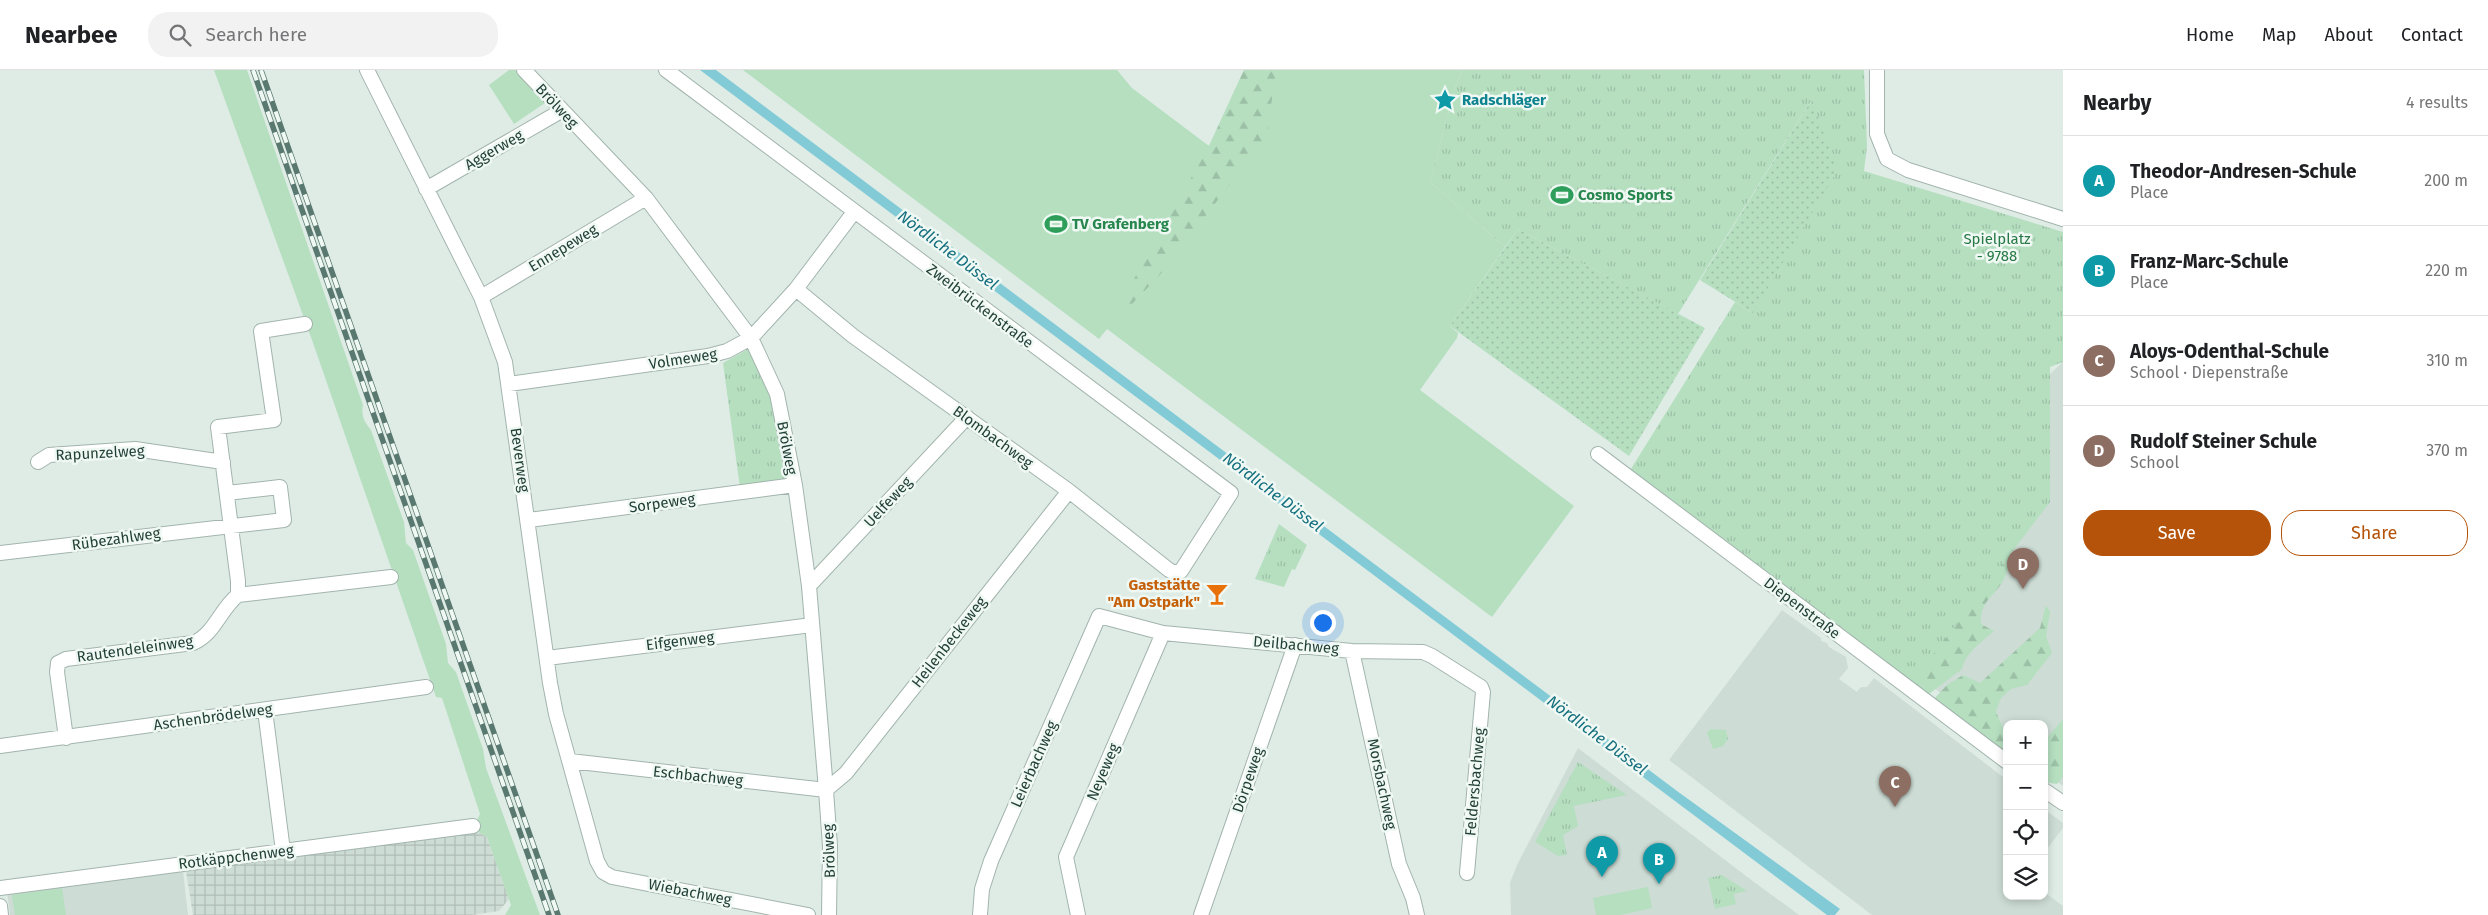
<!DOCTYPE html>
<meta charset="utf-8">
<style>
:root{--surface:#fff;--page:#f2f2f2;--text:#202124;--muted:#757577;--line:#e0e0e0;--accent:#b45309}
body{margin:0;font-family:"Fira Sans",sans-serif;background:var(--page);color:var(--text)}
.controls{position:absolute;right:15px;bottom:15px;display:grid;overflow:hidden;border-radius:10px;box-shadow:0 2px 8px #0003}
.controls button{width:45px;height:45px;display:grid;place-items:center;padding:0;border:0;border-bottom:1px solid var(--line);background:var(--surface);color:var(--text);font:25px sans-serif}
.you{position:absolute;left:1322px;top:552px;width:18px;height:18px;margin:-12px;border:4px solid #fff;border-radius:50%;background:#1a73e8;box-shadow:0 0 0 8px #1a73e833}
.badge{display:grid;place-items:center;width:32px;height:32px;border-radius:50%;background:var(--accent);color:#fff;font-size:16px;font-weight:700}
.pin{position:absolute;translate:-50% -41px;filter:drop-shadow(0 1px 2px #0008)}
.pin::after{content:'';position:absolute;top:26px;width:18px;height:15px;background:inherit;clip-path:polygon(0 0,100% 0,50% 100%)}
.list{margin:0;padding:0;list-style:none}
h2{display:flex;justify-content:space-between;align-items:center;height:65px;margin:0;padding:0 20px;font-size:21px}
h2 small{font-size:16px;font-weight:400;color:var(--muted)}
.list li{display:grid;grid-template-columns:32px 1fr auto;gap:15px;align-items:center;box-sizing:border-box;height:90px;padding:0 20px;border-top:1px solid var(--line)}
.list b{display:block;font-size:19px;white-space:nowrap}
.list p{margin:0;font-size:16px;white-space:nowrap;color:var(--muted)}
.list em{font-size:16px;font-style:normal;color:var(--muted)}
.actions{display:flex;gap:10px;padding:15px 20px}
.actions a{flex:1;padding:11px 0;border:1px solid var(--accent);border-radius:20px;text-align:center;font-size:18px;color:var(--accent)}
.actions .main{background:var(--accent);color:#fff}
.icon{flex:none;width:28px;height:28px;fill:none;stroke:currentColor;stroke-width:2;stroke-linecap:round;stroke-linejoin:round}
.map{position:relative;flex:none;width:2063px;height:845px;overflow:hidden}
header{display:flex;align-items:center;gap:30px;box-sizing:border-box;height:70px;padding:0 25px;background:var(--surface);border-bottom:1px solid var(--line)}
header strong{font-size:24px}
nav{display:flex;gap:28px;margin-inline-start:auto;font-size:18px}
.search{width:350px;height:45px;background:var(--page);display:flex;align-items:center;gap:12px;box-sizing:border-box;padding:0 18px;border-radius:20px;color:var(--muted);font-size:19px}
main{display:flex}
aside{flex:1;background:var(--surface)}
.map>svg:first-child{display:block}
.built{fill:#cddcd5}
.industrial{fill:url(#industrial-grid)}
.grass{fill:#b6dfc0}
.forest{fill:url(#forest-firs)}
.park{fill:url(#park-tufts)}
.garden{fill:url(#garden-dots)}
.water{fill:#82cbd6}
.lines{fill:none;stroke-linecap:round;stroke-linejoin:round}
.minor-casing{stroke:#a2b4ad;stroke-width:16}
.minor{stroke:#fff;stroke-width:14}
.rail-casing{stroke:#597970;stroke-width:5.5}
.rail{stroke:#f0f8f4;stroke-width:4;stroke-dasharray:11;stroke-linecap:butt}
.labels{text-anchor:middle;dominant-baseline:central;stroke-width:5;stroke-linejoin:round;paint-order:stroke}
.culture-label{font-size:15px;font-weight:bold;fill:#0d838f;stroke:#f0f8f4;text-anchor:start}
.street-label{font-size:15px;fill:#1f3e35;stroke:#f0f8f4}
.leisure-label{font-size:15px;font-weight:bold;fill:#27864d;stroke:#f0f8f4;text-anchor:start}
.park-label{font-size:15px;fill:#267844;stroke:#f0f8f4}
.food-label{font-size:15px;font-weight:bold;fill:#c56008;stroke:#f0f8f4;text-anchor:end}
.water-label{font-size:16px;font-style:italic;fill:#146f7e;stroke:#f0f8f4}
</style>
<header>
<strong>Nearbee</strong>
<div class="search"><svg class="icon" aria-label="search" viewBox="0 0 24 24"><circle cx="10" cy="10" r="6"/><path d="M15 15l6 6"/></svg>Search here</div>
<nav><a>Home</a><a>Map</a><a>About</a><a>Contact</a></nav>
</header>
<main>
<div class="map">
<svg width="2063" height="845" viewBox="0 0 2063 845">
<defs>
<pattern id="industrial-grid" width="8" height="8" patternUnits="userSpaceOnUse" patternTransform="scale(1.25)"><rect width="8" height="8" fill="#cddcd5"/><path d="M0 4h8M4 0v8" fill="none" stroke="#b0beb7"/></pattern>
<pattern id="forest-firs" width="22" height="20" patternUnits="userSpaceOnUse" patternTransform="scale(1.25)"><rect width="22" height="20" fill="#b6dfc0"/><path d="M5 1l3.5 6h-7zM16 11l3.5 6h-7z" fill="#9cc0a6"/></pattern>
<pattern id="park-tufts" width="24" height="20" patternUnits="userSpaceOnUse" patternTransform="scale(1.25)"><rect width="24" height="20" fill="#b6dfc0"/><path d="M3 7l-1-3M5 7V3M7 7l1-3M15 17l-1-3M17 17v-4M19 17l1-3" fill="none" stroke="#9cc0a6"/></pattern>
<pattern id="garden-dots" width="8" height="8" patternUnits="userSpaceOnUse" patternTransform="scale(1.25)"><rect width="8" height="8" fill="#b6dfc0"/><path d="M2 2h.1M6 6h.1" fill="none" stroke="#9cc0a6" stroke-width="1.8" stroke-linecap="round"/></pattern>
</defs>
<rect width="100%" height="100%" fill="#dfece6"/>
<!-- built -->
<path class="built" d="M2063,292V716L2044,702V654H2007V673L1918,606L2050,304Z
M1782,540L1821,568V571L1827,573L1829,577L1846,587L1848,598L1839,609L1857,622L1861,617H1867L1874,608L2007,710V826H2044V822L2063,836V845H1872L1669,690Z
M1578,678L1754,812L1799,845H1511L1510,813L1517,795Z
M2044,739L2063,753V758L2044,783Z
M183,801L188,845H10L7,822Z"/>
<!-- industrial -->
<path class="industrial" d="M478,762L487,767L509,829L499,841L472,845H193L185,795Z"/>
<!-- grass -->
<path class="grass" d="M214,0H247L363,335C361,345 364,352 371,360L404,452L406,473L413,480L446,574L448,593L456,602L483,679L486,698L540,845H505L511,835L487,767L473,759L480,744L442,628L436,627L312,270Z
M509,0H516L545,33L514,54L489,15Z
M743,0H1117L1132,18L1209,76L1244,0H1462L1454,21L1430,112L1505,177L1450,256L1458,263L1457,268L1420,320L1574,436L1492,547L1107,259L1099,269Z
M1648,817L1652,838L1620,845H1596L1593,828Z
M62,818L66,845H15L12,825Z"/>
<!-- forest -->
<path class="forest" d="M1244,0H1276L1266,72L1248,91L1159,206L1128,238L1121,232L1209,76Z
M2011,478C2010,489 2009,499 2004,509C1994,528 1980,530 1981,554L1994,561C1982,572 1966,582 1962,599L1929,624L1855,570Z
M2046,535L2050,542L2046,566L2052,583L2027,615L2011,619L2001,628L1996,642L2003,658L2007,661V684L1934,629L1947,615L1963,605L1980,613L2040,558Z
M2063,649V707L2057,714L2044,712V672Z"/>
<!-- park -->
<path class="park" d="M1462,0H1864L1867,76L1864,101L2063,162V292L2050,297V432L1913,611L1629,402L1735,232L1753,243L1812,29L1678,244L1518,159L1505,177L1430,112L1454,21Z
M750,278L770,315L785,408L783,411L740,418L723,293Z
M1279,454L1307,475L1295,500L1292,499L1284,517L1255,509Z
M1710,659L1726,660L1728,669L1723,676L1713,679L1707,663Z
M1578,692L1627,725L1574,736L1578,756L1563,765L1567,785L1558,786L1535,772Z
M1722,805L1747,821L1734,824L1736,834L1715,839L1708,808Z"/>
<!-- garden -->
<path class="garden" d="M1812,29L1837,101L1753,243L1700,210Z
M1518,159L1705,258L1629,386L1450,256Z"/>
<!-- water -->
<path class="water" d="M700,0H716L1677,721L1840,839L1835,845H1827Z"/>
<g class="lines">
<defs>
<path id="minor" d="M367,0L481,227L505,292L550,613L556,644L597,791L603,802L612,807L808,845
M524,0L646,128L751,268L777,324L795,415L809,516L826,720L830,776L829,845
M666,0L1231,423L1181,501L1175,503L1169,500L1069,421L853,266L796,219
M1877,0V64L1887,89L1908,100L2063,149
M426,119L561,41
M481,227L646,128
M509,314L708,286L727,281L751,268L796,219L854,142
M1598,384L2007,692
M38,392L49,385L135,379L223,392
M529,450L795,415
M0,483L284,450L280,417L227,423
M809,516L967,347
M238,525V511L218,357L274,350L261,261L305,254
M1352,581L1399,794L1413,828L1417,845
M547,588L812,555
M265,640L283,781
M66,668L57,602L58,593L66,589L193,573C215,564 220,539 238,525L391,507
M0,676L426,617
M570,691L826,720L846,703L1069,421
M2044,720L2063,733
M0,818L473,756
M0,836L1,845
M980,845L982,819L991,791L1099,546L1163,563L1352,581L1423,582L1432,586L1481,617L1483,622L1467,803
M1078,845L1066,787L1163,563
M1201,845L1295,575"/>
</defs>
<!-- minor casing -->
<use href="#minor" class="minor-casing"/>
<!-- minor -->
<use href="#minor" class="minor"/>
<defs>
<path id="rail" d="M253,0L549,845
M261,0L558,845"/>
</defs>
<!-- rail casing -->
<use href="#rail" class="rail-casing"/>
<!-- rail -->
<use href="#rail" class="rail"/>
</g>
<!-- icons -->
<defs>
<symbol id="sight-bare" viewBox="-9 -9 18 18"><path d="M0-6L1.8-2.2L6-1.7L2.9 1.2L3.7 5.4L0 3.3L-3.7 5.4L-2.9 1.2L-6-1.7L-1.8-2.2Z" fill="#0f9aa8" stroke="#f0f8f4" stroke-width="2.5" paint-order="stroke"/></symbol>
<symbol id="stadium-bare" viewBox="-9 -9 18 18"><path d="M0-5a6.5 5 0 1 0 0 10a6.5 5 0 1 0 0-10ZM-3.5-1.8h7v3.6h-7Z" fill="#2e9e5b" stroke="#f0f8f4" stroke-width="2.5" paint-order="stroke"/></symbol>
<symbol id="bar-bare" viewBox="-9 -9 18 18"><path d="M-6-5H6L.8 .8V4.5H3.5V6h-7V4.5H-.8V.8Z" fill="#e8710a" stroke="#f0f8f4" stroke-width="2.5" paint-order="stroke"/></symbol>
</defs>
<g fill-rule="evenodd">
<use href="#sight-bare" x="1429" y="14" width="32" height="32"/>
<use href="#stadium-bare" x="1546" y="109" width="32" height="32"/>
<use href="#stadium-bare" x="1040" y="138" width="32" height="32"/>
<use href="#bar-bare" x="1201" y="508" width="32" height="32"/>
</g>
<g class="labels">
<!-- culture labels -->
<g class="culture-label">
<text x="1462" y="30">Radschläger</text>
</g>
<!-- street labels -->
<g class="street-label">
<text transform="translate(557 36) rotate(47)">Brölweg</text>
<text transform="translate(494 80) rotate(-30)">Aggerweg</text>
<text transform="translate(563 178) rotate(-31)">Ennepeweg</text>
<text transform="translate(980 236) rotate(37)">Zweibrückenstraße</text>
<text transform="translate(683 289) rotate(-9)">Volmeweg</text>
<text transform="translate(993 367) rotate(36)">Blombachweg</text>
<text transform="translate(787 378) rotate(79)">Brölweg</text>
<text transform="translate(100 383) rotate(-3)">Rapunzelweg</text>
<text transform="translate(520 390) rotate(82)">Beverweg</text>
<text transform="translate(888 432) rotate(-47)">Uelfeweg</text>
<text transform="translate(662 433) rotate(-8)">Sorpeweg</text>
<text transform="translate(116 469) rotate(-8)">Rübezahlweg</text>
<text transform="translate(1802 538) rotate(37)">Diepenstraße</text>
<text transform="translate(680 571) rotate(-7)">Eifgenweg</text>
<text transform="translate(949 572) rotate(-52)">Heilenbeckeweg</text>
<text transform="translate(1296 575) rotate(5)">Deilbachweg</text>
<text transform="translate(135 579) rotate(-8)">Rautendeleinweg</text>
<text transform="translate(213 647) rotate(-8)">Aschenbrödelweg</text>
<text transform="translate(1034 694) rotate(-66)">Leierbachweg</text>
<text transform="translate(1103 702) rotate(-67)">Neyeweg</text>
<text transform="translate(698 706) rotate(6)">Eschbachweg</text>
<text transform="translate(1248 710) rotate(-71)">Dörpeweg</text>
<text transform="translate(1475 712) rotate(-85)">Feldersbachweg</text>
<text transform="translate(1382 714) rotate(78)">Morsbachweg</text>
<text transform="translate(829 781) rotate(-92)">Brölweg</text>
<text transform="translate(236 787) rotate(-7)">Rotkäppchenweg</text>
<text transform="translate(690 822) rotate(11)">Wiebachweg</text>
</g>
<!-- leisure labels -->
<g class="leisure-label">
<text x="1578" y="125">Cosmo Sports</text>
<text x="1072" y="154">TV Grafenberg</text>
</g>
<!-- park labels -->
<g class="park-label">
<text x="1997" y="169">Spielplatz<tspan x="1997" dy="17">- 9788</tspan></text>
</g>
<!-- food labels -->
<g class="food-label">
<text x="1200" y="515">Gaststätte<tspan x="1200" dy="17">"Am Ostpark"</tspan></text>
</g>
<!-- water labels -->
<g class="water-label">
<text transform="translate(948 180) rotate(37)">Nördliche Düssel</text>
<text transform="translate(1273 422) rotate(37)">Nördliche Düssel</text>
<text transform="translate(1597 665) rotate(37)">Nördliche Düssel</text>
</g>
</g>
</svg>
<div class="controls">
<button>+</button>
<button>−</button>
<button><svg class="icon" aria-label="locate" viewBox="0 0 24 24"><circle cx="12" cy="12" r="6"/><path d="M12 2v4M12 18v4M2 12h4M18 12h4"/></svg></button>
<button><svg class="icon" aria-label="layers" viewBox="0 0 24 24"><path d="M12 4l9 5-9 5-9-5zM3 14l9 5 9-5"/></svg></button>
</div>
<div class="you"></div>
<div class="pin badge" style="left:1602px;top:807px;background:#0f9aa8">A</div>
<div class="pin badge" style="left:1659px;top:814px;background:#0f9aa8">B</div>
<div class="pin badge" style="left:1895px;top:737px;background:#8d6e63">C</div>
<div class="pin badge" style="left:2023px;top:519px;background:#8d6e63">D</div>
</div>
<aside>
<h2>Nearby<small>4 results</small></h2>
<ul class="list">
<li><span class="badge" style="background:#0f9aa8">A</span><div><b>Theodor-Andresen-Schule</b><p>Place</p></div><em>200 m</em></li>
<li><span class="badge" style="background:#0f9aa8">B</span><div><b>Franz-Marc-Schule</b><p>Place</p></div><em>220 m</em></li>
<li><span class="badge" style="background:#8d6e63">C</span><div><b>Aloys-Odenthal-Schule</b><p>School · Diepenstraße</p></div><em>310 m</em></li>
<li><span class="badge" style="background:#8d6e63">D</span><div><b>Rudolf Steiner Schule</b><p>School</p></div><em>370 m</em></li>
</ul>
<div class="actions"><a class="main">Save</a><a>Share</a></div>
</aside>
</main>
